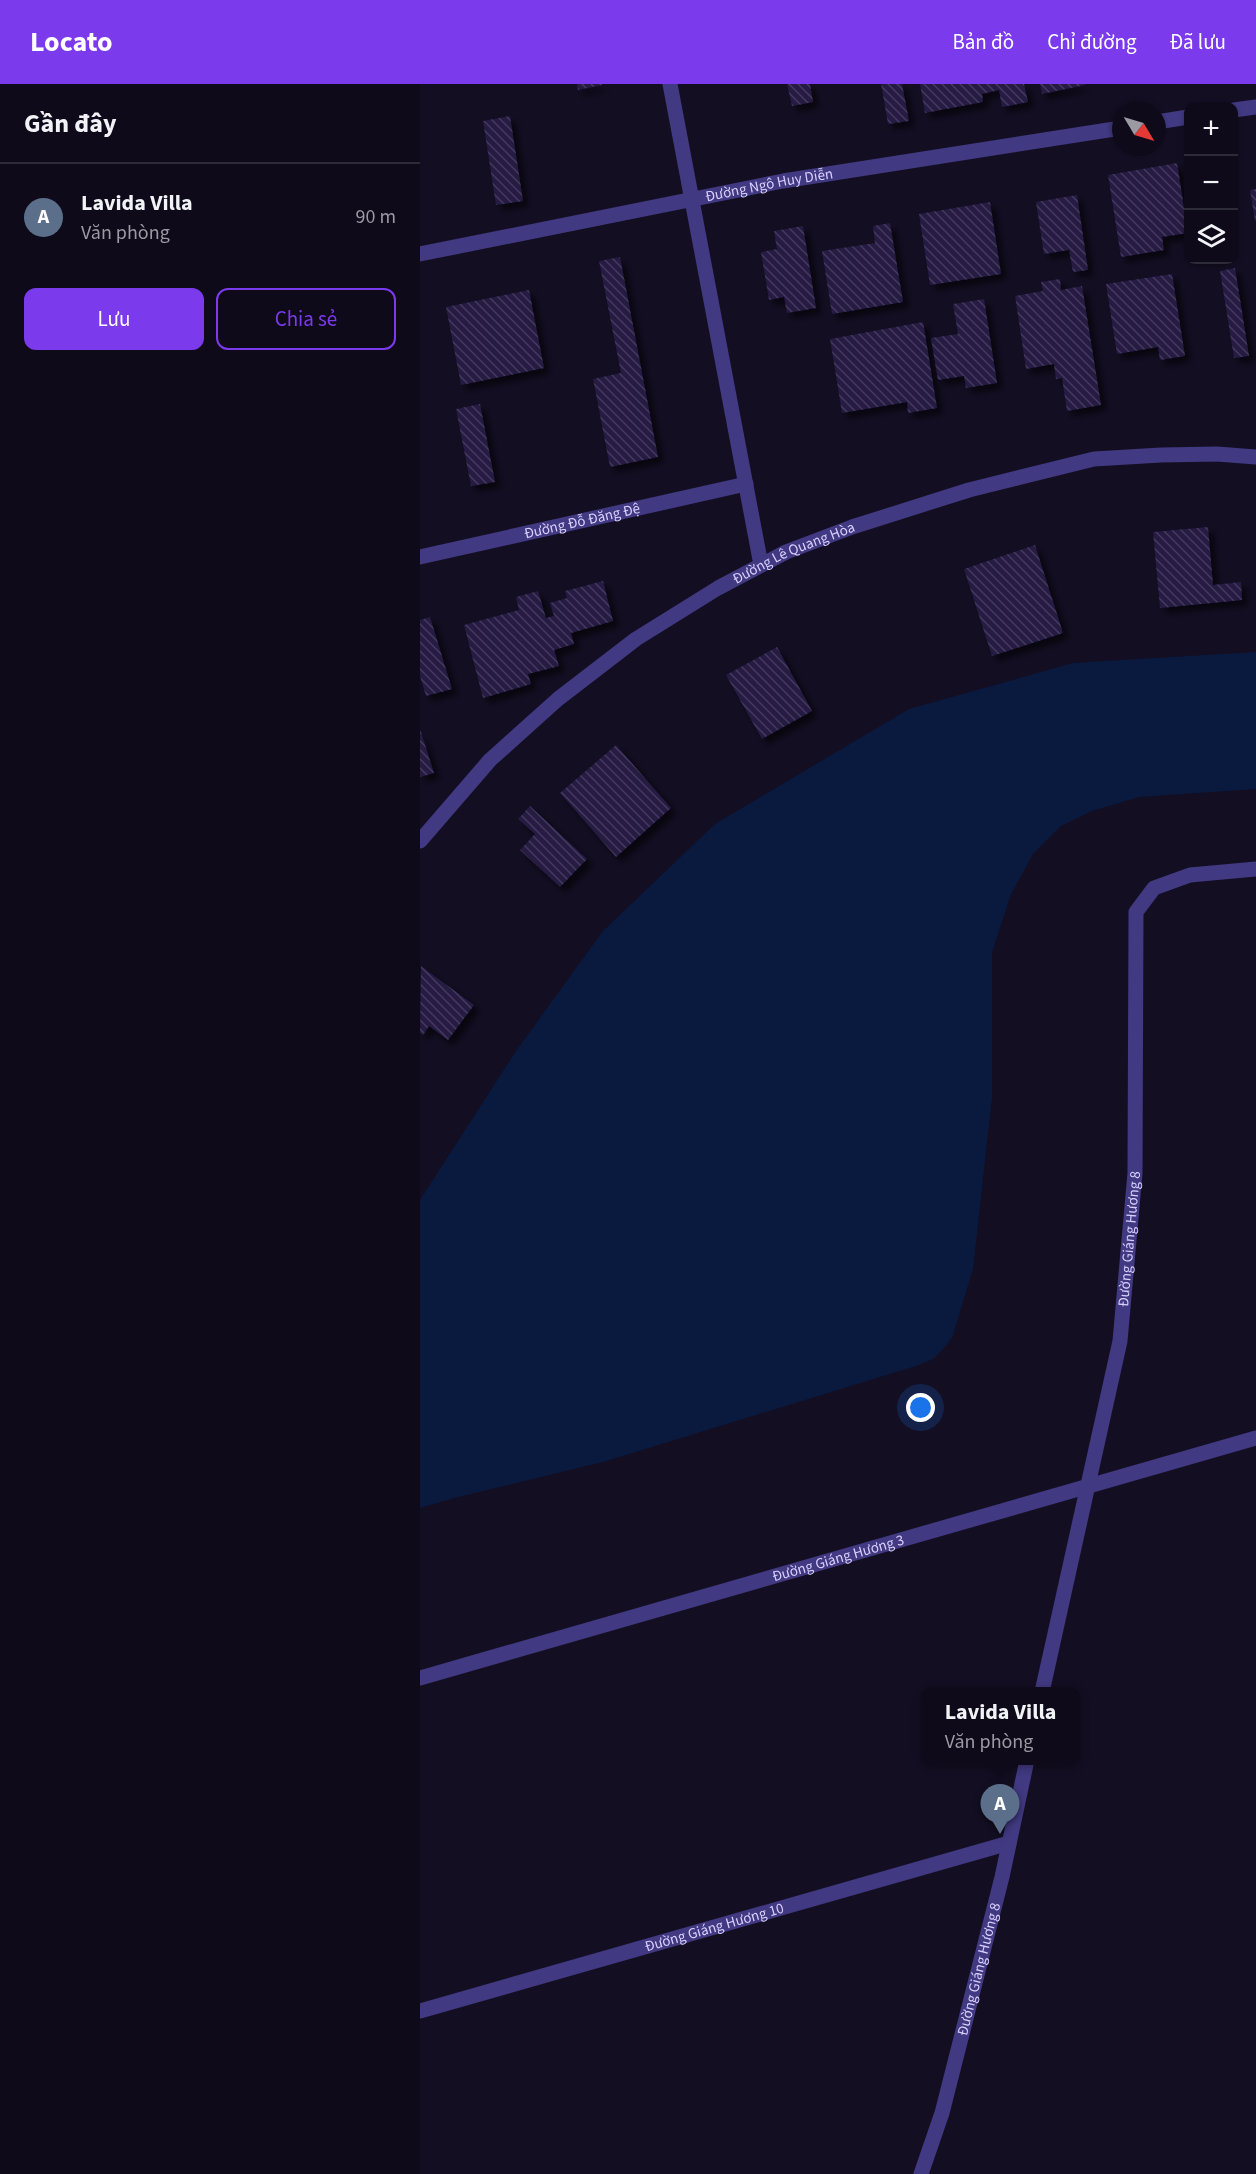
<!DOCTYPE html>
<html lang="vi">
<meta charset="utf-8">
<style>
:root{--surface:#0e0a1a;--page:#171323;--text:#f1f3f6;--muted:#9b9aa2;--line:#2e2b39;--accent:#7c3aed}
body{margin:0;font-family:"Source Sans 3",sans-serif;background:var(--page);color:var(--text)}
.controls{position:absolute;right:18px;top:18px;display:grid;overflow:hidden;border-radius:12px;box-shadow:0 2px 4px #0004}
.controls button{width:54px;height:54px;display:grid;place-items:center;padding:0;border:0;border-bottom:2px solid var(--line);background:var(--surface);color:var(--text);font:30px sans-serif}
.compass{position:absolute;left:692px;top:18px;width:54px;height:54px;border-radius:50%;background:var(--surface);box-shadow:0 2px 4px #0004;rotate:128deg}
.you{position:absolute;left:501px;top:1324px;width:21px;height:21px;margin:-15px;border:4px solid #fff;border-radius:50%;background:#1a73e8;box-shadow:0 0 0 9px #1a73e833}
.badge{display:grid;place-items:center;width:39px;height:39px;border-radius:50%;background:var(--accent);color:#fff;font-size:20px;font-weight:700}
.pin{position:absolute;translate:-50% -50px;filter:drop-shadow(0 2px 3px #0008)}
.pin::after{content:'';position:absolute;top:32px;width:21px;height:18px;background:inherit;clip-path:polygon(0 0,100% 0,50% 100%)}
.popup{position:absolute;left:501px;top:1603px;width:159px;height:78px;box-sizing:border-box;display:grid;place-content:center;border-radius:12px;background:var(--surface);filter:drop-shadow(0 2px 4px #0005);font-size:20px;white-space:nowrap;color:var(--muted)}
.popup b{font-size:22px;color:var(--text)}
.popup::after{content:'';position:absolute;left:50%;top:100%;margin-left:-12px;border:12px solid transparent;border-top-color:var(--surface)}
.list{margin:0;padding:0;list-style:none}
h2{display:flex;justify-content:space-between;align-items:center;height:78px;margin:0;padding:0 24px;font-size:26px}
h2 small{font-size:20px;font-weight:400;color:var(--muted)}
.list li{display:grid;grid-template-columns:39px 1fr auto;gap:18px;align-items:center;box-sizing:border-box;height:108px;padding:0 24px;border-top:2px solid var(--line)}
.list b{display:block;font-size:22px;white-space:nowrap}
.list p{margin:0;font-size:20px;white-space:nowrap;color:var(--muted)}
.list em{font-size:20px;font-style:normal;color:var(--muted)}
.actions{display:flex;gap:12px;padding:18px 24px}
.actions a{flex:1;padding:14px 0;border:2px solid var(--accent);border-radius:12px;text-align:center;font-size:21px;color:var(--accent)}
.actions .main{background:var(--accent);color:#fff}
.icon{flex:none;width:33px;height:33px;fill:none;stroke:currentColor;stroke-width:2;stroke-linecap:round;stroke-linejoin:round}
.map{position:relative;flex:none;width:836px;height:2090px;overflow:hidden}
header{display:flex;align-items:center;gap:36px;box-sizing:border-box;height:84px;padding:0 30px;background:var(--accent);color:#fff}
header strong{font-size:28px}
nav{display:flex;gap:33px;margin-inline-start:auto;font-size:21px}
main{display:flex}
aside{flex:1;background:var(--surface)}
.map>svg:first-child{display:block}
.water{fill:#0a1a3f}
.building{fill:url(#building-back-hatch);filter:url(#shadow)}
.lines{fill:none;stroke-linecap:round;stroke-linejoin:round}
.minor{stroke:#413981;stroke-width:15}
.labels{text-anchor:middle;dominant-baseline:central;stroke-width:4.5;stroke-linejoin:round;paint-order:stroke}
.street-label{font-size:15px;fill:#d8d0fe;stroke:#130e22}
</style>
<header>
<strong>Locato</strong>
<nav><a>Bản đồ</a><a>Chỉ đường</a><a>Đã lưu</a></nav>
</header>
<main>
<aside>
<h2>Gần đây<small></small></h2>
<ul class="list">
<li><span class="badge" style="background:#5c6f8a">A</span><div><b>Lavida Villa</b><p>Văn phòng</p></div><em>90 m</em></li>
</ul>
<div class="actions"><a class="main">Lưu</a><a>Chia sẻ</a></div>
</aside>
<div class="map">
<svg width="836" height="2090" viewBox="0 0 836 2090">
<defs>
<pattern id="building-back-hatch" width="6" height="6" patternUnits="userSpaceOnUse" patternTransform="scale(1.5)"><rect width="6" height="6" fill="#251a43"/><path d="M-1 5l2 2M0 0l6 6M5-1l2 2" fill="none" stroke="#443a5f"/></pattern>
<filter id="shadow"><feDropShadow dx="5.5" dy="5.5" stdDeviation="3" flood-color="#0009"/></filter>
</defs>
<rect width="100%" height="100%" fill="#130e22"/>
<!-- water -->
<path class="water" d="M836,568V705L719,713L672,727L641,742L613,770L591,810L572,868V1013L553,1185L532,1254L515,1274L499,1281L183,1378L34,1414L0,1424V1116L96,967L183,847L295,740L489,625L653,579Z"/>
<!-- building -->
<path class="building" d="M157,0H182V1L158,6Z
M367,0H390L393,18L372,22Z
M461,0H482L489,37L468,40Z
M500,0H604L608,18L582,23L579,6L562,10L563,18L505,29Z
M620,0H665V1L622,10Z
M90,32L103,117L76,121L63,37Z
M757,79L768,149L742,153L744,166L701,173L688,91Z
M836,105V137H835L830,106Z
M657,111L668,186L653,188L649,166L624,170L616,118Z
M570,118L581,190L510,201L499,130Z
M470,139L483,218L412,230L402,167L455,159L453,142Z
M383,142L396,224L367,229L364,213L349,216L341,168L357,165L354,147Z
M200,173L238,373L190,383L173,295L201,289L179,177Z
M815,184L829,272L814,274L800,187Z
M752,190L765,272L740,276L738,263L697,270L686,200Z
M640,195L641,206L662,202L681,321L647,327L642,294L636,295L634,280L606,285L595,212L623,207L621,198Z
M109,206L124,284L41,301L26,223Z
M564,215L577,299L546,304L544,292L518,296L511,254L538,250L533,220Z
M503,238L517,324L488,329L487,318L422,329L410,255Z
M60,320L75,398L51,402L36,325Z
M788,443L793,501L821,498L822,516L740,524L733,448Z
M615,461L643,549L572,572L544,485Z
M183,497L193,537L151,549L154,560L134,566L139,582L108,590L111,600L63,614L44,541L99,526L96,513L118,507L126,534L134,532L130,519L147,514L145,507Z
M10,533L32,605L6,612L0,592V536Z
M357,563L392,627L342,655L306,591Z
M0,645L14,689L0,693Z
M196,661L251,724L196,773L140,709Z
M110,722L167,775L140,803L100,766L115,750L98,735Z
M1,882L54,921L28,956L9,942L3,951L0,949Z"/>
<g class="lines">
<!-- minor -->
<g class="minor">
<path d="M250,0L341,481"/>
<path d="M814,26L836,23"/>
<path d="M737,38L768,33"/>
<path id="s1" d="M0,170L363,97L701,44"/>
<path id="s2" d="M0,473L326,400"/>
<path id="s3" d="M0,757L70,676L138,615L216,555L298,504L366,468L432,443L549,406L674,375L741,371L797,370L836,373"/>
<path id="s4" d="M0,1594L836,1354"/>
<path id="s5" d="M622,1608L700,1257L715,1089L716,828L734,804L770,791L836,785"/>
<path id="s6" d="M0,1927L589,1759"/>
<path id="s7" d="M501,2090L522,2029L582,1793L607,1676"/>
</g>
</g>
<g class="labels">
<!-- street labels -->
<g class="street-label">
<text stroke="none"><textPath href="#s1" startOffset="356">Đường Ngô Huy Diễn</textPath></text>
<text stroke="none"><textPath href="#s2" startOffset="166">Đường Đỗ Đăng Đệ</textPath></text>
<text stroke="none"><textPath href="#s3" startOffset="477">Đường Lê Quang Hòa</textPath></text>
<text stroke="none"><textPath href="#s5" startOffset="462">Đường Giáng Hương 8</textPath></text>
<text stroke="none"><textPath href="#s4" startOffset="435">Đường Giáng Hương 3</textPath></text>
<text stroke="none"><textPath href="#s6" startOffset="306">Đường Giáng Hương 10</textPath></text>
<text stroke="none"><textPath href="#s7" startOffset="213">Đường Giáng Hương 8</textPath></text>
</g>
</g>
</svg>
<div class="controls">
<button>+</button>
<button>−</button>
<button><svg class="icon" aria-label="layers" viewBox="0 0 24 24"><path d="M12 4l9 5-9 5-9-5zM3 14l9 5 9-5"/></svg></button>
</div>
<svg class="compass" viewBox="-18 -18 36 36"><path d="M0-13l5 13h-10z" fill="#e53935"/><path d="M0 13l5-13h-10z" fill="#9b9aa2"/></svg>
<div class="you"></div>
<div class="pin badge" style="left:580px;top:1750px;background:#5c6f8a">A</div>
<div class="popup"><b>Lavida Villa</b>Văn phòng</div>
</div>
</main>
